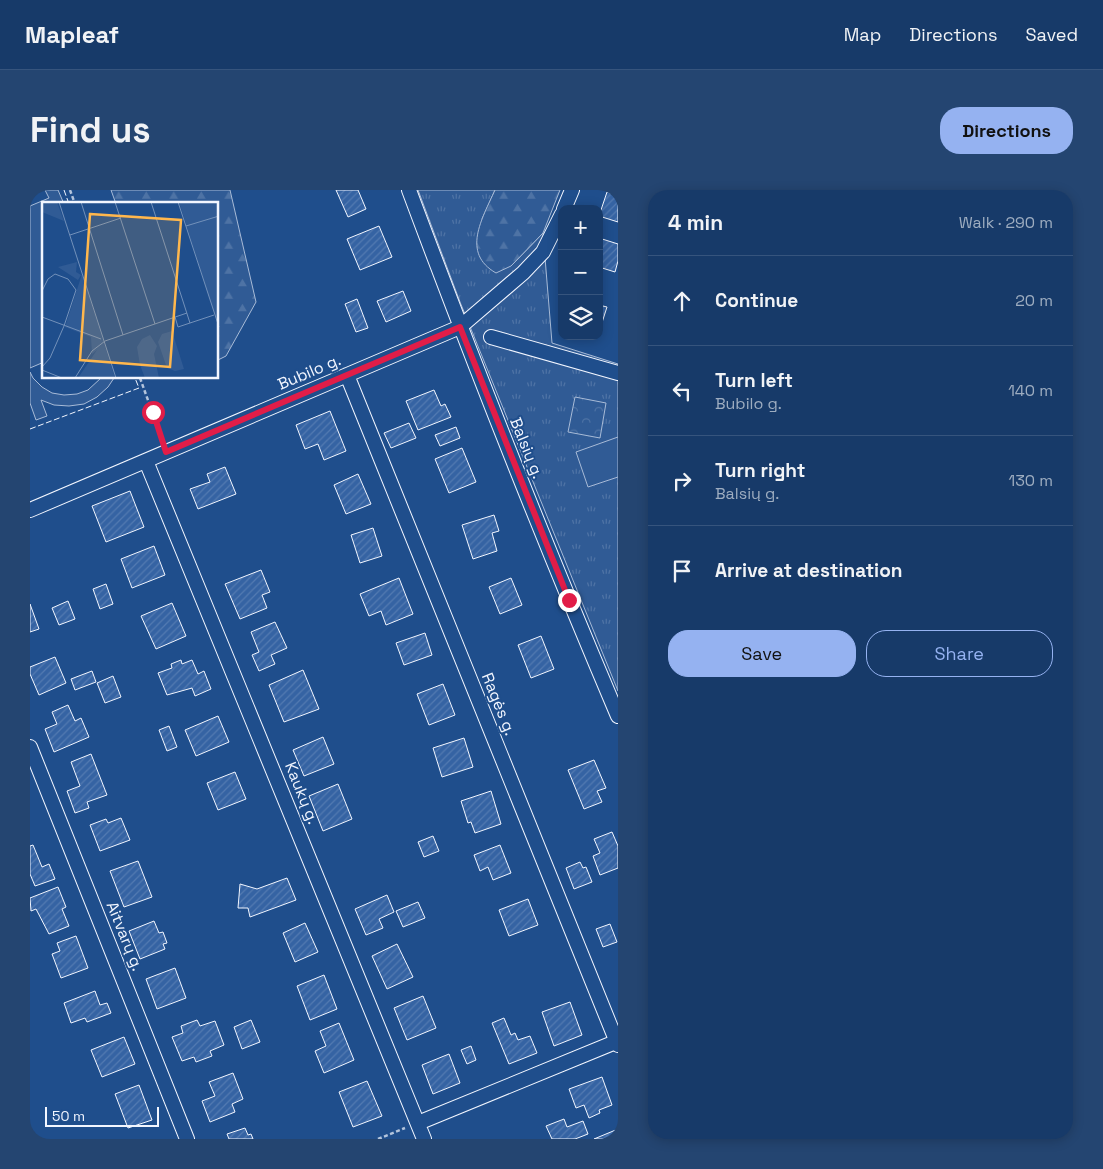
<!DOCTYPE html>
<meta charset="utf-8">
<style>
:root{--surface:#173a69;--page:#244571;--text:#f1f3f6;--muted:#9eadc0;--line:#36547d;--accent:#95b2f1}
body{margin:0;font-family:"Space Grotesk",sans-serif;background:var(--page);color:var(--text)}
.controls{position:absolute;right:15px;top:15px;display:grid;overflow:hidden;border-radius:10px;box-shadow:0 2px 12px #0003}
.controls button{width:45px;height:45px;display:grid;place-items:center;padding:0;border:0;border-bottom:1px solid var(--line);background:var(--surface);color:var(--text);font:25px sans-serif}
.scale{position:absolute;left:15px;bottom:12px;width:114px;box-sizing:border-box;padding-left:5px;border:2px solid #f2f6ff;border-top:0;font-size:14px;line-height:18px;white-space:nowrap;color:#f2f6ff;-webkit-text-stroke:4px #1f4e8c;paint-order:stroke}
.stop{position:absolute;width:15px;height:15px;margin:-11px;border:4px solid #e11d48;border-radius:50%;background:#fff}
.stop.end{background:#e11d48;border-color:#fff;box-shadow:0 1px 5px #0008}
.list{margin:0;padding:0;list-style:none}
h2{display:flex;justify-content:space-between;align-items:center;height:65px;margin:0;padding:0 20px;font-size:21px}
h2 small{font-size:16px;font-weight:400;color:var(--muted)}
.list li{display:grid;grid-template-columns:32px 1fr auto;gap:15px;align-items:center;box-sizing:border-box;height:90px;padding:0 20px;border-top:1px solid var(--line)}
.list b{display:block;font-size:19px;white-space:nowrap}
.list p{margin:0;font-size:16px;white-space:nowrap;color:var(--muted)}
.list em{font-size:16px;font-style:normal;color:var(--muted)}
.actions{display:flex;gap:10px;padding:15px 20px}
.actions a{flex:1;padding:11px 0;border:1px solid var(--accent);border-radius:20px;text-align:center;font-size:18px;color:var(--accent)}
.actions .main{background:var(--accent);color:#111}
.icon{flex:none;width:28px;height:28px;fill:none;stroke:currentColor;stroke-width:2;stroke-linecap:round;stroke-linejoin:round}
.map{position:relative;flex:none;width:588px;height:949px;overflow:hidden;border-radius:20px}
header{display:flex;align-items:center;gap:30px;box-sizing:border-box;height:70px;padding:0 25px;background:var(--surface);border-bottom:1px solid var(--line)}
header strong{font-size:24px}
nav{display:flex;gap:28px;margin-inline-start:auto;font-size:18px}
.intro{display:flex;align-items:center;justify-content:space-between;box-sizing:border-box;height:120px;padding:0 30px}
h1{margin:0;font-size:35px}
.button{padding:12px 22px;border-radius:20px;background:var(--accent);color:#111;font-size:18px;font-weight:700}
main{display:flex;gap:30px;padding:0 30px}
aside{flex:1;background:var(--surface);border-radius:20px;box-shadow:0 2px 12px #0003}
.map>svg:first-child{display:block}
.grass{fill:url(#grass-tufts);stroke:#a8bbd7}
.forest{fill:url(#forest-firs);stroke:#a8bbd7}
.park{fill:url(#park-crowns);stroke:#a8bbd7}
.built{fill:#305b95;stroke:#a8bbd7}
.building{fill:url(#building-hatch);stroke:#f2f6ff}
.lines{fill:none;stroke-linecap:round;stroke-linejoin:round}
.street-casing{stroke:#f2f6ff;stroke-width:16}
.path{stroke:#b3c4dc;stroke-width:2.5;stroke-dasharray:4 2.5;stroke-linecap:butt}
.street{stroke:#1f4e8c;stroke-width:14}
.fence{stroke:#f2f6ff;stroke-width:1;stroke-dasharray:6 2.5;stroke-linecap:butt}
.route{stroke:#e11d48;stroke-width:6}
.labels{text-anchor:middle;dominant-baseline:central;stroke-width:4;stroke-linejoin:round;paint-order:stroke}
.street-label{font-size:16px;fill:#f2f6ff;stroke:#1f4e8c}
.inset-road{fill:none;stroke:#7391ba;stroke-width:1}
.view{fill:#ffb74d;fill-opacity:0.15;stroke:#ffb74d;stroke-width:2.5}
.inset-edge{fill:none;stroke:#f2f6ff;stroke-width:2.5}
</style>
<header>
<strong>Mapleaf</strong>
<nav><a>Map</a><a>Directions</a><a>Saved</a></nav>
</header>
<div class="intro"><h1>Find us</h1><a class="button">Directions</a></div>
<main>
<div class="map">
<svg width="588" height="949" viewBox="0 0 588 949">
<defs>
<pattern id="grass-tufts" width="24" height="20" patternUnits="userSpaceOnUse" patternTransform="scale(1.25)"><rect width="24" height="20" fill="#305b95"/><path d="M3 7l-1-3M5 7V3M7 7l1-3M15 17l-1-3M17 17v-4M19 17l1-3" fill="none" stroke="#4e73a5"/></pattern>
<pattern id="forest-firs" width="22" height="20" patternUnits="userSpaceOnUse" patternTransform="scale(1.25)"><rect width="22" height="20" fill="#305b95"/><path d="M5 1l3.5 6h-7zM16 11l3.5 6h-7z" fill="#4e73a5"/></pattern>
<pattern id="park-crowns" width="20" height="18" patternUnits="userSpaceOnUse" patternTransform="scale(1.25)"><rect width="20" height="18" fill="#305b95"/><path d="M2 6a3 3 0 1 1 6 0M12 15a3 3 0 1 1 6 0" fill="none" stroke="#4e73a5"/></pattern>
<pattern id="building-hatch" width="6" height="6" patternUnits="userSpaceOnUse" patternTransform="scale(1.25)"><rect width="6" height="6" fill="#3563a3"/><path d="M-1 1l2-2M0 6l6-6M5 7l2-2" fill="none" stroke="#537ab1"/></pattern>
</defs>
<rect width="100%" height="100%" fill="#1f4e8c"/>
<!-- grass -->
<path class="grass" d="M388,0H465L452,29L481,76L513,43L522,153L588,174V501L430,112Z"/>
<!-- forest -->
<path class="forest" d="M81,0H200L226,112L196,166L188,170V14H86Z
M465,0H530L513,43L481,76L466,83C431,63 452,29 465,0Z"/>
<!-- park -->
<path class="park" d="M545,207L576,213L570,248L538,242Z"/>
<!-- built -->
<path class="built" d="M15,0H28L34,14H14V172L0,178V16L19,8Z
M0,182L3,188L12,197L22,203L34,205L47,204L58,200L71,188H84L78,197L67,207L54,214L39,216L24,215L11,210L17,226L6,230L0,213Z
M588,247V287L558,297L546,262Z"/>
<!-- building -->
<path class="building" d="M306,0H328L336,19L318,27Z
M577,2L588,5V32L569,26Z
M349,36L362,67L330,80L317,49Z
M569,48L588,54V71L585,82L569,77Z
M373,101L381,121L356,132L347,111Z
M327,109L338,138L326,142L315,114Z
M569,115L577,117L569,142Z
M404,200L411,216L415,214L421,227L388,240L376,211Z
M300,221L316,261L294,270L288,254L275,259L266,235Z
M379,233L386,248L361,258L354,243Z
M426,237L430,248L410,256L405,245Z
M432,258L446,292L419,303L405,269Z
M195,277L206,304L168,319L160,299L180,292L177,284Z
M328,284L341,314L316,324L304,295Z
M100,301L114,337L76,352L62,316Z
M464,325L469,341L462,343L467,361L443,369L432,335Z
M343,338L352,366L330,373L321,345Z
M124,356L135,385L102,398L91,369Z
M231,380L240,402L232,405L237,418L210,429L195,394Z
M369,388L383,424L356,435L351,421L339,426L330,404Z
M481,388L492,415L470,424L459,397Z
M76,394L83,414L70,419L63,399Z
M38,411L45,429L29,435L22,418Z
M142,413L156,446L126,459L111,426Z
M0,414L9,439L0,442Z
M245,432L257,458L241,465L245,474L229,481L222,465L229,462L221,442Z
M395,443L402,465L374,475L366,453Z
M511,446L524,479L501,488L488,455Z
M25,467L36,493L9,505L0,484V477Z
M151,470L152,474L162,470L168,484L174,481L181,499L165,506L162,498L137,505L128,483L142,478L141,474Z
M273,480L289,519L254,532L239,495Z
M62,481L66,492L45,500L41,489Z
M83,486L91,507L75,513L67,493Z
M413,494L425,525L399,535L387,504Z
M38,515L45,531L51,528L59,547L24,562L15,539L27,534L22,522Z
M188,526L199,552L166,566L155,540Z
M139,536L147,557L137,561L129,540Z
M293,547L304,574L274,586L263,560Z
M434,548L443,577L412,587L403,558Z
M61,564L77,605L57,612L59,618L45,623L37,601L50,596L41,572Z
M564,570L576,598L567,601L572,612L554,619L538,580Z
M205,582L216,609L188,620L177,593Z
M308,594L322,629L293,641L279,606Z
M461,601L471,634L445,643L441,632L438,633L431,611Z
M91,628L100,650L70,661L60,635L76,629L78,633Z
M582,642L588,656V678L570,685L563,666L570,663L564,649Z
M403,646L409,661L394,667L388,652Z
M3,655L12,677L19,674L25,689L5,696L0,684V656Z
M470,655L481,683L463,690L458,677L450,681L444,665Z
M108,671L122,707L94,717L80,681Z
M550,672L553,678L556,677L562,692L544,699L536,678Z
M257,688L266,710L220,727L218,718H208L210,694L227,699Z
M28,697L36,717L32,719L39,736L19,744L6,719L1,721L0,708Z
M357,705L364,722L349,729L353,738L336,745L325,719Z
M498,709L508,735L479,746L469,720Z
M388,712L395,728L373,737L366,721Z
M124,731L129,743L133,742L137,753L133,754L135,759L110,769L99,741Z
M275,733L288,762L265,772L253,743Z
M580,734L587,752L573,757L566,739Z
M46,746L58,778L31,788L22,764L30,761L27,753Z
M367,754L383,787L357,799L342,766Z
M145,778L156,808L127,819L116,789Z
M294,785L307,819L280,830L267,796Z
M65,801L70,815L77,813L81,823L57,832L55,828L41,833L34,813Z
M393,806L406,838L377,850L364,818Z
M540,812L552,845L524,856L512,822Z
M474,828L481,845L485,843L488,850L500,846L507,863L479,874L462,833Z
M167,830L170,836L185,831L194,855L180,861L182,866L166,872L164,867L152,871L142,847L153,843L151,836Z
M221,830L230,852L212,859L204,837Z
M309,833L324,870L294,883L285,861L296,856L290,841Z
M94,847L105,874L72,887L61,860Z
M441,856L446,870L437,874L431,860Z
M419,864L430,893L403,904L392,875Z
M203,883L213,909L202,914L205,922L180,932L172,911L185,906L179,892Z
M572,887L582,915L569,920L570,923L559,928L554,915L546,918L539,899Z
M337,891L352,926L323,937L309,902Z
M109,895L122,930L98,938L85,904Z
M534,929L537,937L553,931L558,944L545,949H522L516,936Z
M215,938L218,945L221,944L223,949H199L197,944Z
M588,939V949H564Z"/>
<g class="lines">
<defs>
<path id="street" d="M379,0C445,177 514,352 588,526
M534,19L542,0
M461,147L588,183
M317,185L588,855
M116,271L394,949
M0,320L430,137L493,83L513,62L532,24
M0,557L157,949
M388,933L588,851"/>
</defs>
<!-- street casing -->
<use href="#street" class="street-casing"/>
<!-- path -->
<path class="path" d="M40,0L45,14
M110,188L132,249
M348,949L375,938"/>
<!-- street -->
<use href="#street" class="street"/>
<!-- fence -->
<path class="fence" d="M34,0L39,14
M0,239L109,198L105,188"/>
</g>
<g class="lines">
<!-- route -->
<path class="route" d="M123,222L136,262L430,137L539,410"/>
</g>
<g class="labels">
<!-- street labels -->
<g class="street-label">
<text transform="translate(279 182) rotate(-23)">Bubilo g.</text>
<text transform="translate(497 258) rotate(68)">Balsių g.</text>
<text transform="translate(469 514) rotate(68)">Ragės g.</text>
<text transform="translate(272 603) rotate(68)">Kaukų g.</text>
<text transform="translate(95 746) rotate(68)">Aitvarų g.</text>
</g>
</g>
<!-- overview -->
<g transform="translate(12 12)">
<rect width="176" height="176" fill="#1f4e8c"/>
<path d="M40,72L73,176H47L55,148L50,152L49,135L23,125Z" fill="#305b95"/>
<path d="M35,60L34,70L39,73L36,78L16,65ZM108,133L115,144L112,152L117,176H103L98,163L95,145L100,137ZM55,148L60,151L48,175L36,176Z" fill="#305b95"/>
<path d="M0,0H15L22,19L0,10Z" fill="#305b95"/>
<path d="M137,0H176V123ZM130,129L142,167L133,169L125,166L116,140L120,132Z" fill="#305b95"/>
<path class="inset-road" d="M17,0L74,176M39,0L81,133M73,0L113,122M109,0L148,121M136,0L177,125M144,24L177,14M28,33L79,16M0,89L6,77L13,72L26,77L34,88L22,124L8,156L0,165M0,115L59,137M133,115L136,125L172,113M0,168L20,176M33,176L50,149L63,139L145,111"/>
<path class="view" d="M48,12L139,18L128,165L38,158Z"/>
<rect width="176" height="176" class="inset-edge"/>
</g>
</svg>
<div class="controls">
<button>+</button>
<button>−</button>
<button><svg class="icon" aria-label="layers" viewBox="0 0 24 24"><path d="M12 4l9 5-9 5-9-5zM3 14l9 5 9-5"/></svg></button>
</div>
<div class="scale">50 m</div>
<div class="stop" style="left:123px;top:222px"></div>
<div class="stop end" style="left:539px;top:410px"></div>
</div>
<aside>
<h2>4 min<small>Walk · 290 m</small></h2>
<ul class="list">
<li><svg class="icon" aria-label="ahead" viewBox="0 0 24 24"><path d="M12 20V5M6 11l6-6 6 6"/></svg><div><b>Continue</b></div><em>20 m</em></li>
<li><svg class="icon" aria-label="left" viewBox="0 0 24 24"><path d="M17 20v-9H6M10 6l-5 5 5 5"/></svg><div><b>Turn left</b><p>Bubilo g.</p></div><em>140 m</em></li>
<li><svg class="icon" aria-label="right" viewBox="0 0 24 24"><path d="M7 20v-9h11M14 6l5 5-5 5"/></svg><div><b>Turn right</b><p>Balsių g.</p></div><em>130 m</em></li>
<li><svg class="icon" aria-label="arrive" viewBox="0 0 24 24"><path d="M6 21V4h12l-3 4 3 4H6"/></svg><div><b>Arrive at destination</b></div></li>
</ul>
<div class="actions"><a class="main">Save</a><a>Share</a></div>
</aside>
</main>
